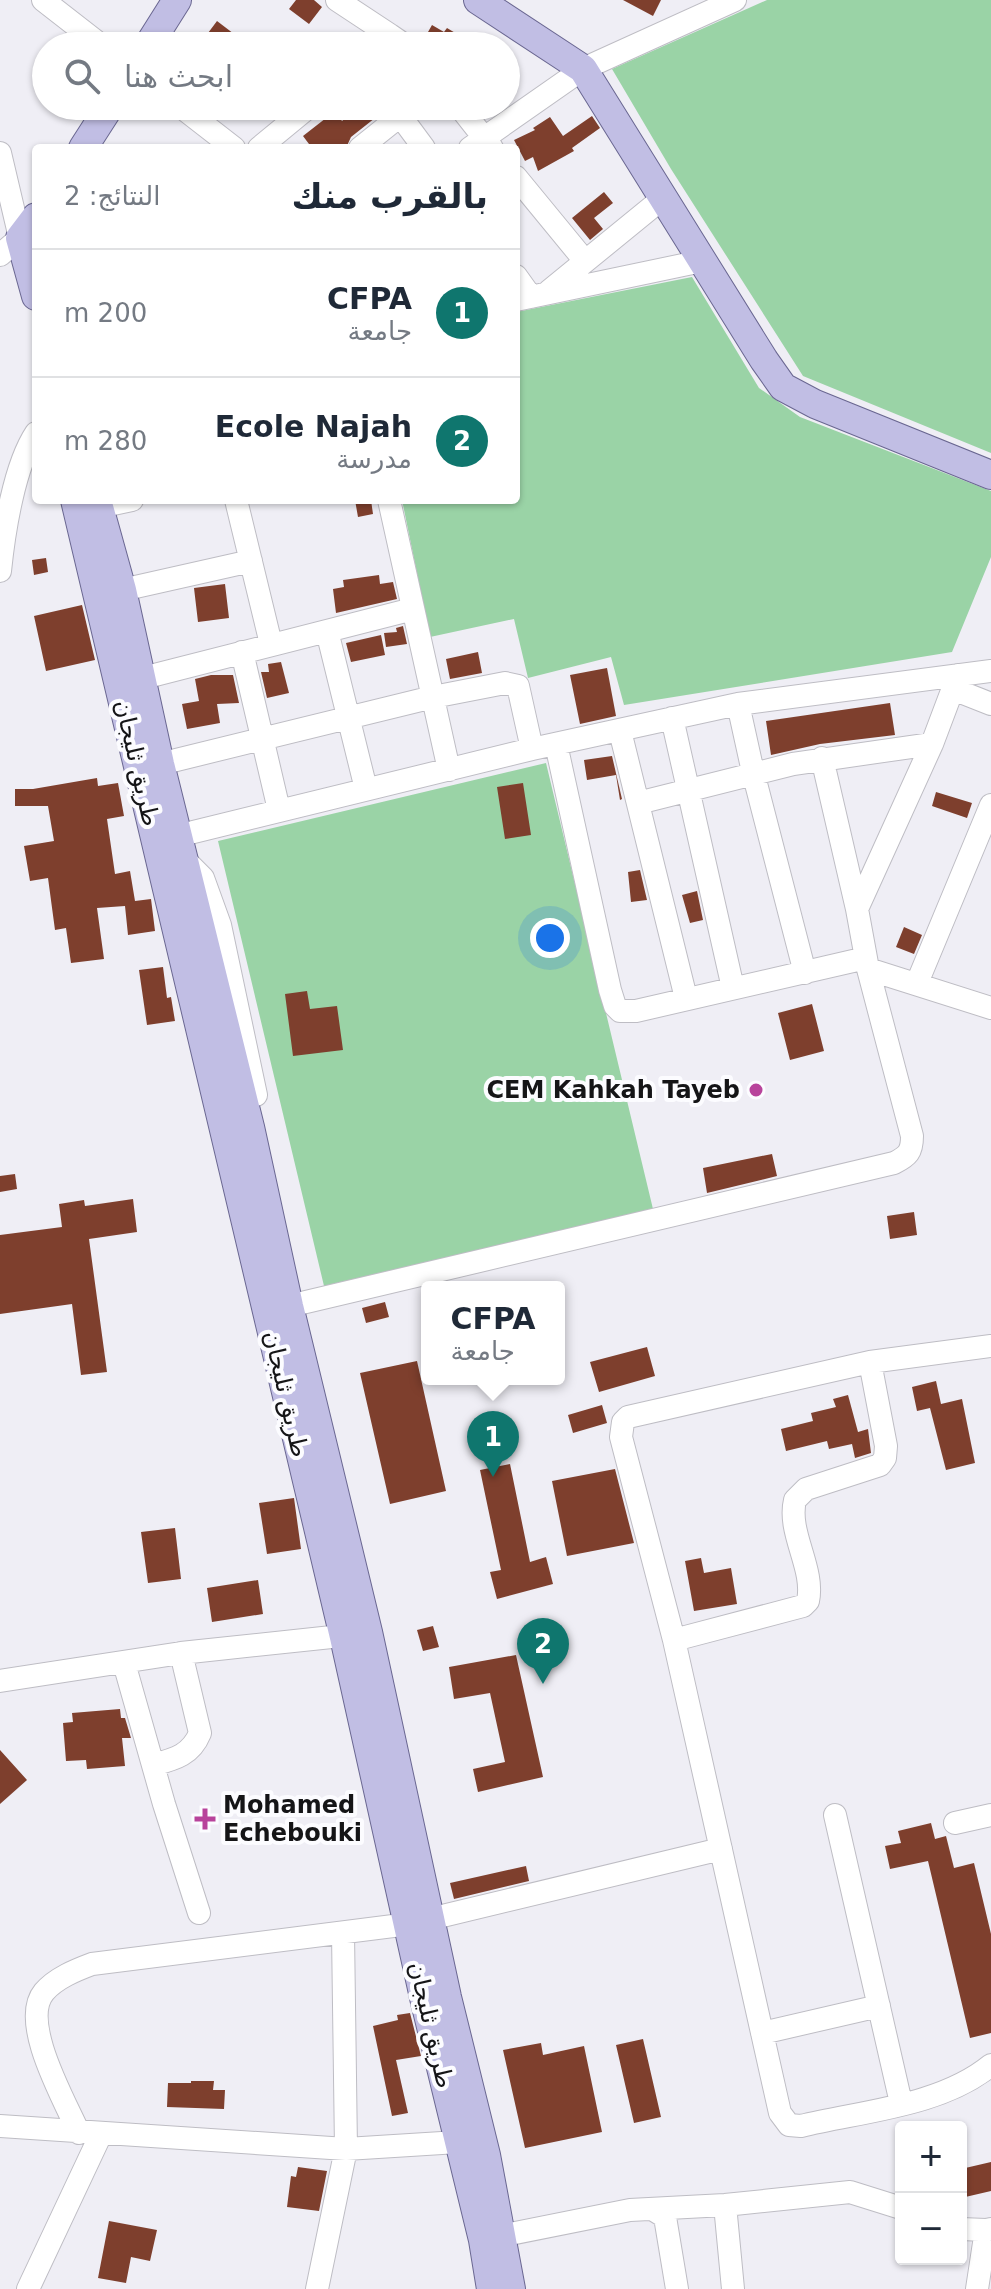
<!DOCTYPE html>
<html lang="ar">
<meta charset="utf-8">
<style>
:root{--surface:#fff;--page:#f2f2f3;--text:#1f2937;--muted:#747a83;--line:#e0e1e3;--accent:#0f766e}
body{margin:0;font-family:"DejaVu Sans",Cairo,sans-serif;background:var(--page);color:var(--text);direction:rtl}
.controls{position:absolute;right:24px;bottom:24px;display:grid;overflow:hidden;border-radius:8px;box-shadow:0 2px 6px #0004}
.controls button{width:72px;height:72px;display:grid;place-items:center;padding:0;border:0;border-bottom:2px solid var(--line);background:var(--surface);color:var(--text);font:40px sans-serif}
.you{position:absolute;left:550px;top:938px;width:28px;height:28px;margin:-20px;border:6px solid #fff;border-radius:50%;background:#1a73e8;box-shadow:0 0 0 12px #1a73e833}
.badge{display:grid;place-items:center;width:52px;height:52px;border-radius:50%;background:var(--accent);color:#fff;font-size:26px;font-weight:700}
.pin{position:absolute;translate:-50% -66px;filter:drop-shadow(0 2px 4px #0008)}
.pin::after{content:'';position:absolute;top:42px;width:28px;height:24px;background:inherit;clip-path:polygon(0 0,100% 0,50% 100%)}
.popup{position:absolute;left:421px;top:1281px;width:144px;height:104px;box-sizing:border-box;display:grid;place-content:center;border-radius:8px;background:var(--surface);filter:drop-shadow(0 2px 6px #0005);font-size:26px;white-space:nowrap;color:var(--muted)}
.popup b{font-size:30px;color:var(--text)}
.popup::after{content:'';position:absolute;left:50%;top:100%;margin-left:-16px;border:16px solid transparent;border-top-color:var(--surface)}
.list{margin:0;padding:0;list-style:none}
h2{display:flex;justify-content:space-between;align-items:center;height:104px;margin:0;padding:0 32px;font-size:34px}
h2 small{font-size:26px;font-weight:400;color:var(--muted)}
.list li{display:grid;grid-template-columns:52px 1fr auto;gap:24px;align-items:center;box-sizing:border-box;height:128px;padding:0 32px;border-top:2px solid var(--line)}
.list b{display:block;font-size:30px;white-space:nowrap}
.list p{margin:0;font-size:26px;white-space:nowrap;color:var(--muted)}
.list em{font-size:26px;font-style:normal;color:var(--muted)}
.icon{flex:none;width:44px;height:44px;fill:none;stroke:currentColor;stroke-width:2;stroke-linecap:round;stroke-linejoin:round}
.map{position:relative;flex:none;width:991px;height:2289px;overflow:hidden;direction:ltr}
.search{position:absolute;background:var(--surface);box-shadow:0 2px 6px #0004;left:32px;top:32px;width:488px;height:88px;display:flex;align-items:center;gap:20px;box-sizing:border-box;padding:0 28px;border-radius:44px;color:var(--muted);font-size:30px}
.panel{position:absolute;background:var(--surface);box-shadow:0 2px 6px #0004;left:32px;top:144px;width:488px;height:360px;border-radius:8px;direction:rtl}
.map>svg:first-child{display:block}
.green{fill:#9ad3a6}
.building{fill:#7e3f2d}
.lines{fill:none;stroke-linecap:round;stroke-linejoin:round}
.minor-casing{stroke:#bebdc4;stroke-width:24}
.major-casing{stroke:#6a6791;stroke-width:30}
.minor{stroke:#fff;stroke-width:22}
.major{stroke:#c1bee4;stroke-width:28}
.poi-dot{fill:#b8439b;stroke:#fcfcff;stroke-width:3}
.labels{text-anchor:middle;dominant-baseline:central;stroke-width:8;stroke-linejoin:round;paint-order:stroke}
.street-label{font-size:24px;fill:#151517;stroke:#fcfcff}
.poi-label{font-size:24px;font-weight:bold;fill:#151517;stroke:#fcfcff;text-anchor:end}
</style>
<div class="map">
<svg width="991" height="2289" viewBox="0 0 991 2289">
<rect width="100%" height="100%" fill="#efeef5"/>
<!-- green -->
<path class="green" d="M767,0H991V453L803,376L671,169L612,69Z
M692,277L759,388L800,417L991,491V557L952,652L624,705L611,657L528,678L514,619L430,637L402,500H516V312Z
M546,763L653,1209L324,1286L218,841Z"/>
<!-- building -->
<path class="building" d="M296,0H314L322,7L309,24L289,9Z
M623,0H661L653,16Z
M217,21L238,37L231,46H227L208,33Z
M432,25L444,32L447,28L477,46H420Z
M359,106H365L375,118L351,137L346,148H312L303,136L335,111L342,121Z
M592,116L600,128L572,148L574,151L538,171L533,157L525,161L514,140L535,130L533,128L550,117L563,136Z
M604,192L613,203L594,218L603,229L590,240L572,218Z
M355,500H371L373,514L358,517Z
M46,558L48,572L34,575L32,560Z
M379,575L380,584L393,582L397,599L336,613L333,589L344,587L343,580Z
M225,584L229,618L198,622L194,588Z
M82,605L95,660L46,671L34,616Z
M403,626L407,644L386,647L384,633L397,632L396,628Z
M381,635L385,655L351,662L346,643Z
M478,652L482,673L450,679L446,659Z
M281,662L289,693L267,698L261,672H269L268,664Z
M607,668L616,716L580,724L570,675Z
M211,675H233L239,703L217,704L220,723L187,729L182,704L199,701L195,679Z
M890,703L895,735L820,744L771,755L766,721Z
M612,756L622,799L620,800L616,775L587,780L584,760Z
M97,778L98,786L118,783L124,816L107,819L115,874L130,871L135,901L151,899L155,931L128,935L125,906L97,908L104,959L71,963L66,928L55,930L48,878L30,881L24,846L54,841L48,806H15V789H33Z
M523,783L531,835L505,839L497,787Z
M936,792L972,803L967,818L932,806Z
M640,870L647,900L631,902L628,872Z
M697,891L703,920L690,923L682,895Z
M904,927L922,935L914,954L896,947Z
M163,967L167,998L171,997L175,1021L147,1025L139,970Z
M307,991L310,1009L337,1006L343,1050L293,1056L285,994Z
M812,1004L824,1051L790,1060L778,1013Z
M772,1154L777,1176L707,1193L703,1168Z
M15,1174L17,1189L0,1192V1176Z
M133,1199L137,1232L89,1239L107,1372L81,1375L72,1304L0,1314V1235L62,1227L59,1204L84,1200L85,1206Z
M914,1212L917,1235L890,1239L887,1216Z
M385,1302L389,1317L366,1323L362,1308Z
M647,1347L655,1376L599,1392L590,1362Z
M417,1361L446,1491L390,1504L360,1373Z
M936,1381L941,1404L962,1399L975,1463L946,1470L930,1408L917,1411L912,1387Z
M848,1395L858,1432L868,1429L871,1453L855,1458L852,1444L829,1449L827,1441L786,1451L781,1429L813,1421L811,1413L836,1407L833,1399Z
M602,1405L607,1423L573,1433L568,1415Z
M510,1464L530,1562L546,1557L553,1584L497,1599L490,1572L501,1570L480,1470Z
M615,1469L634,1543L567,1556L552,1481Z
M294,1498L301,1549L267,1554L259,1503Z
M175,1528L181,1579L148,1583L141,1532Z
M701,1558L704,1573L731,1568L737,1604L694,1611L685,1561Z
M258,1580L263,1614L212,1622L207,1588Z
M433,1626L439,1647L423,1651L417,1630Z
M516,1655L543,1777L478,1792L473,1769L505,1762L490,1693L454,1699L449,1667Z
M120,1709L121,1718H125L131,1738H122L125,1766L87,1769L86,1760L66,1761L63,1723L73,1722L72,1713Z
M0,1750L27,1780L0,1804Z
M931,1823L935,1839L946,1836L954,1868L974,1863L991,1934V2033L970,2038L928,1861L890,1869L885,1846L901,1843L898,1831Z
M526,1866L529,1881L454,1899L450,1883Z
M410,2013L421,2056L396,2060L408,2113L392,2116L373,2026L398,2020L397,2015Z
M643,2039L661,2117L634,2123L616,2045Z
M541,2043L543,2055L584,2046L602,2132L525,2148L503,2050Z
M191,2081H214L213,2090H225L224,2109L167,2107L168,2083H191Z
M991,2162V2191L961,2198V2169Z
M298,2167L327,2171L319,2211L287,2207L291,2176L296,2177Z
M109,2221L157,2230L150,2261L131,2257L126,2283L98,2278Z"/>
<g class="lines">
<defs>
<path id="minor" d="M43,0L102,46
M337,0L390,35L379,46
M390,35L406,46
M180,106L234,148
M393,106L424,148
M459,106L492,148
M259,148L310,106
M360,148L400,116
M470,148L583,69L735,0
M0,153L20,238L0,255
M516,177L585,261
M516,276L531,297
M549,291L663,198
M516,300L702,261
M236,500L271,644
M389,500L449,770
M99,507L132,500
M0,571C4,532 14,466 36,433
M122,590L251,561
M327,631L366,789
M242,652L279,810
M143,678L413,609
M953,689L991,704
M738,704L753,772L805,973
M672,718L733,988
M620,731L686,998
M556,744L610,990L615,1006L620,1011H636L866,958
M822,758L857,909
M160,764L433,697L505,683L518,686L532,749
M638,803L793,764L932,744
M165,839L532,749L738,704L991,671
M182,857L203,878L220,925L256,1095
M868,969L991,1008
M917,983L991,805
M289,1306L894,1163C908,1156 912,1152 912,1136L868,969L857,909L932,744L958,675
M991,1346L870,1362L628,1417L623,1422L621,1437L674,1640L780,2113L789,2125L801,2126C863,2111 941,2106 991,2065
M674,1640L803,1606L808,1601C815,1568 787,1533 795,1500L806,1489L880,1465L885,1458L886,1446L870,1362
M124,1663L164,1804L199,1913
M0,1681L181,1653L360,1634
M153,1765C175,1759 191,1755 200,1733L181,1653
M835,1815L901,2103
M955,1823L991,1815
M762,2033L879,2006
M0,2126L346,2149L458,2142
M79,2133C65,2101 19,2022 44,1992C56,1978 76,1970 92,1964L409,1924L721,1849
M725,2205L733,2289
M652,2209L665,2217L677,2289
M961,2229L986,2230
M485,2239L630,2210L725,2205L850,2192L901,2208
M28,2289L101,2134
M317,2289L346,2149L343,1933
M977,2289L986,2230L991,2229"/>
<path id="major" d="M478,0L583,69L764,360L783,387L815,404L991,475
M148,46L177,0
M83,148L110,106
M36,217L20,238L36,296
M75,500L344,1637L425,2002L483,2240L491,2289
M97,500L122,590L160,764L250,1127L289,1306L368,1632L447,1997L486,2155L511,2289"/>
</defs>
<!-- minor casing -->
<use href="#minor" class="minor-casing"/>
<!-- major casing -->
<use href="#major" class="major-casing"/>
<!-- minor -->
<use href="#minor" class="minor"/>
<!-- major -->
<use href="#major" class="major"/>
</g>
<!-- markers -->
<g class="poi-dot">
<circle cx="756" cy="1090" r="8"/>
<path d="M201 1807h8v8h8v8h-8v8h-8v-8h-8v-8h8z"/>
</g>
<g class="labels">
<!-- street labels -->
<g class="street-label">
<text transform="translate(137 763) rotate(77)">طريق ثليجان</text>
<text transform="translate(286 1394) rotate(77)">طريق ثليجان</text>
<text transform="translate(431 2025) rotate(77)">طريق ثليجان</text>
</g>
<!-- poi labels -->
<g class="poi-label">
<text x="740" y="1090">CEM Kahkah Tayeb</text>
<text x="223" y="1805" text-anchor="start">Mohamed<tspan x="223" dy="28">Echebouki</tspan></text>
</g>
</g>
</svg>
<div class="controls">
<button>+</button>
<button>−</button>
</div>
<div class="you"></div>
<div class="pin badge" style="left:493px;top:1477px">1</div>
<div class="popup"><b>CFPA</b>جامعة</div>
<div class="pin badge" style="left:543px;top:1684px">2</div>
<div class="search"><svg class="icon" aria-label="search" viewBox="0 0 24 24"><circle cx="10" cy="10" r="6"/><path d="M15 15l6 6"/></svg>ابحث هنا</div>
<section class="panel">
<h2>بالقرب منك<small>النتائج: 2</small></h2>
<ul class="list">
<li><span class="badge">1</span><div><b>CFPA</b><p>جامعة</p></div><em>200 m</em></li>
<li><span class="badge">2</span><div><b>Ecole Najah</b><p>مدرسة</p></div><em>280 m</em></li>
</ul>
</section>
</div>
